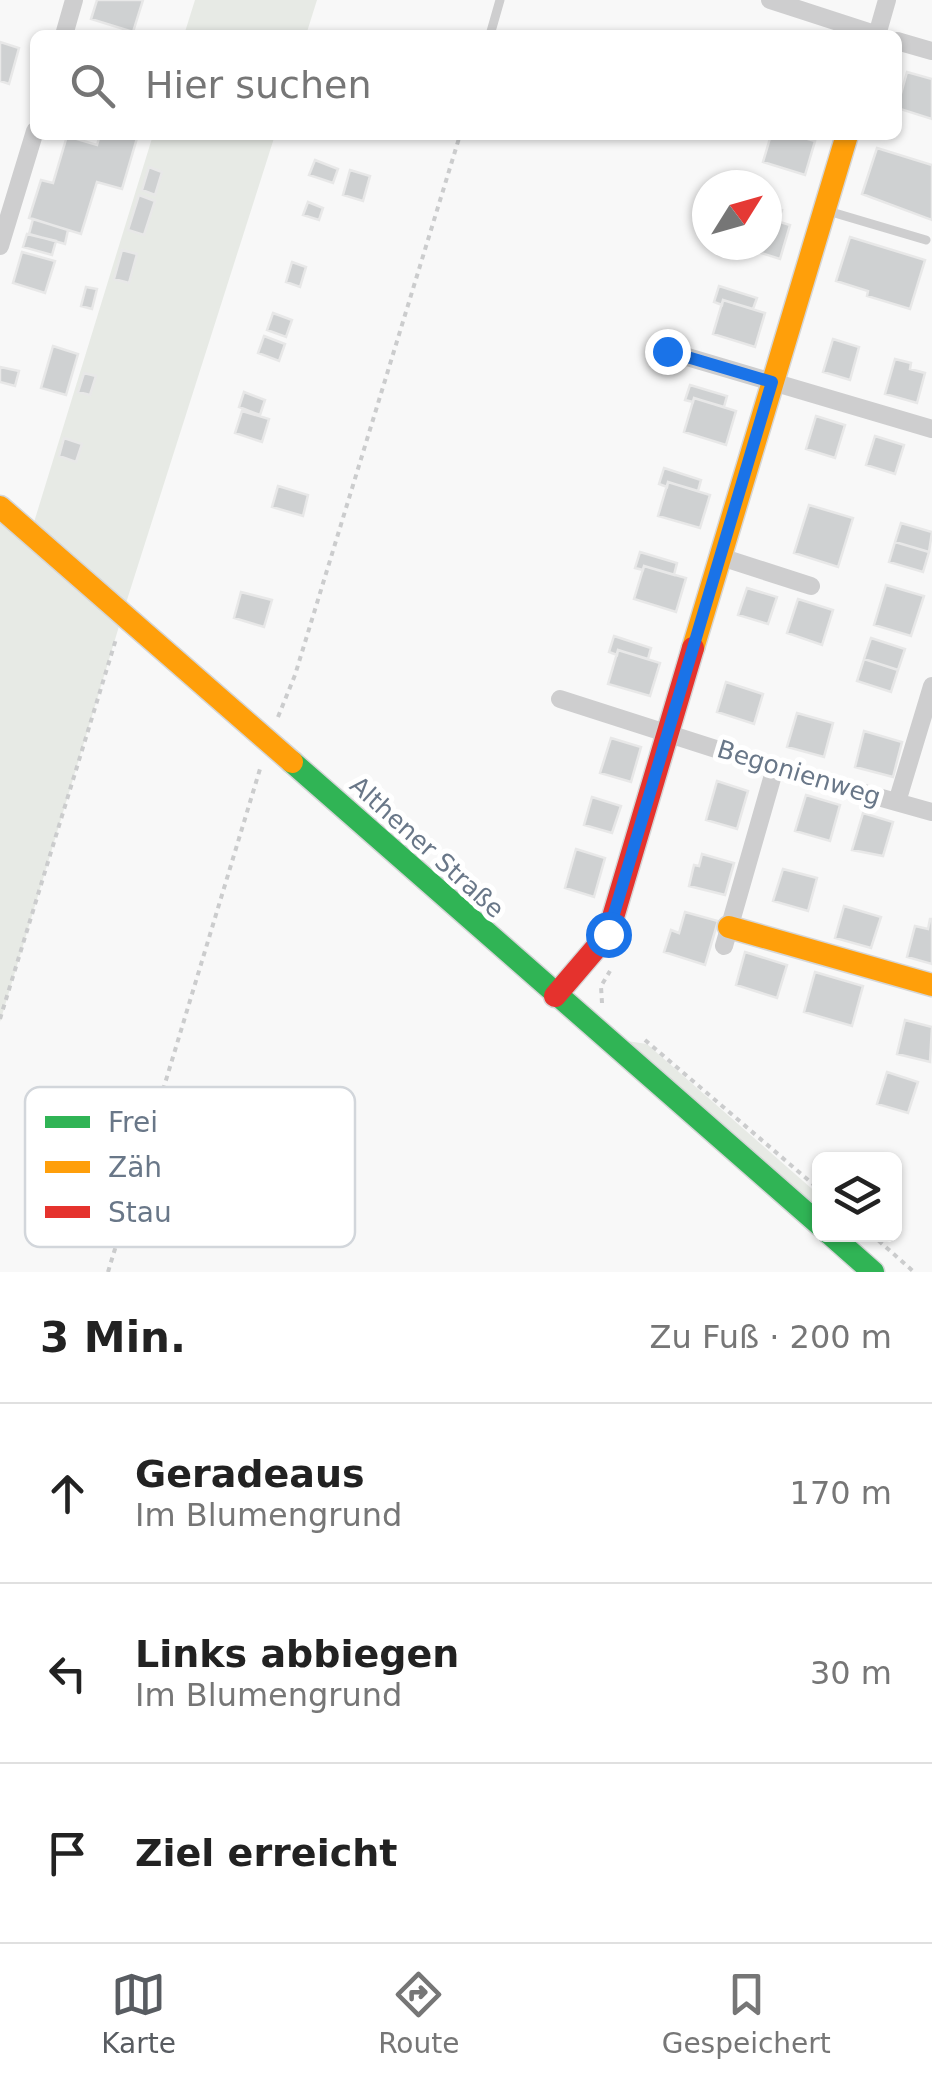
<!DOCTYPE html>
<html lang="de">
<meta charset="utf-8">
<style>
:root{--surface:#fff;--page:#f6f6f6;--text:#222;--muted:#767676;--line:#e0e0e0;--accent:#585c61}
body{margin:0;font-family:"DejaVu Sans",sans-serif;background:var(--page);color:var(--text)}
.controls{position:absolute;right:30px;bottom:30px;display:grid;overflow:hidden;border-radius:15px;box-shadow:0 2px 8px #0004}
.controls button{width:90px;height:90px;display:grid;place-items:center;padding:0;border:0;border-bottom:2px solid var(--line);background:var(--surface);color:var(--text);font:50px sans-serif}
.compass{position:absolute;left:692px;top:170px;width:90px;height:90px;border-radius:50%;background:var(--surface);box-shadow:0 2px 8px #0004;rotate:53deg}
.stop{position:absolute;width:30px;height:30px;margin:-22px;border:8px solid #1a73e8;border-radius:50%;background:#fff}
.stop.end{background:#1a73e8;border-color:#fff;box-shadow:0 2px 10px #0008}
.list{margin:0;padding:0;list-style:none}
h2{display:flex;justify-content:space-between;align-items:center;height:130px;margin:0;padding:0 40px;font-size:42px}
h2 small{font-size:32px;font-weight:400;color:var(--muted)}
.list li{display:grid;grid-template-columns:65px 1fr auto;gap:30px;align-items:center;box-sizing:border-box;height:180px;padding:0 40px;border-top:2px solid var(--line)}
.list b{display:block;font-size:38px;white-space:nowrap}
.list p{margin:0;font-size:32px;white-space:nowrap;color:var(--muted)}
.list em{font-size:32px;font-style:normal;color:var(--muted)}
.icon{flex:none;width:55px;height:55px;fill:none;stroke:currentColor;stroke-width:2;stroke-linecap:round;stroke-linejoin:round}
.map{position:relative;flex:none;width:932px;height:1272px;overflow:hidden}
.search{position:absolute;background:var(--surface);box-shadow:0 2px 8px #0004;left:30px;right:30px;top:30px;height:110px;display:flex;align-items:center;gap:25px;box-sizing:border-box;padding:0 35px;border-radius:15px;color:var(--muted);font-size:38px}
.sheet{height:670px;background:var(--surface)}
nav{display:flex;justify-content:space-around;align-items:center;box-sizing:border-box;height:140px;border-top:2px solid var(--line);background:var(--surface);font-size:28px;color:var(--muted)}
nav a{display:grid;justify-items:center;gap:5px}
nav .on{color:var(--accent)}
.map>svg:first-child{display:block}
.green{fill:#e7eae5}
.building{fill:#cfd1d2;stroke:#e8e8e8;stroke-width:2.5}
.lines{fill:none;stroke-linecap:round;stroke-linejoin:round}
.fast-casing{stroke:#d5d6d7;stroke-width:25}
.slow-casing{stroke:#d5d6d7;stroke-width:25}
.jam-casing{stroke:#d5d6d7;stroke-width:25}
.path{stroke:#cbcccd;stroke-width:4;stroke-dasharray:5 5;stroke-linecap:butt}
.lane{stroke:#cececf;stroke-width:9}
.street{stroke:#cececf;stroke-width:18}
.fast{stroke:#30b455;stroke-width:22}
.slow{stroke:#ff9f0a;stroke-width:22}
.jam{stroke:#e5322d;stroke-width:22}
.route{stroke:#1a73e8;stroke-width:12}
.labels{text-anchor:middle;dominant-baseline:central;stroke-width:10;stroke-linejoin:round;paint-order:stroke}
.street-label{font-size:25px;fill:#697788;stroke:#fff}
.key{fill:#fff;stroke:#d2d6db;stroke-width:2.5}
.key-label{font-size:28px;fill:#697788}
</style>
<div class="map">
<svg width="932" height="1272" viewBox="0 0 932 1272">
<rect width="100%" height="100%" fill="#f8f8f8"/>
<!-- green -->
<path class="green" d="M195,0H317L306,35H184Z
M153,135H275L126,603L0,1022V523L27,545Z
M627,1041L647,1044L819,1195V1210Z"/>
<!-- building -->
<path class="building" d="M97,0H143L133,32L91,19Z
M0,42L19,48L9,84L0,81Z
M907,72L932,79V119L897,108Z
M100,135L137,138L122,189L97,182L81,234L29,218L41,180L53,183L67,136L97,145Z
M771,135H794L815,141L805,175L763,162Z
M877,148L932,165V220L862,194Z
M315,160L338,169L333,183L309,175Z
M149,167L162,172L155,195L142,190Z
M350,170L370,176L363,201L343,195Z
M139,195L155,201L144,235L128,230Z
M308,202L323,208L319,220L303,215Z
M767,206L782,210L778,222L767,218Z
M767,218L790,225L780,259L739,246L767,245Z
M33,219L68,230L65,244L29,234Z
M27,234L56,241L52,255L23,247Z
M850,237L925,260L910,309L867,296L868,291L836,281Z
M122,250L137,254L129,283L114,279Z
M22,252L55,261L45,293L13,283Z
M292,262L306,267L300,287L286,282Z
M719,286L757,298L753,309L723,300L722,305L714,302Z
M86,287L97,289L92,309L81,306Z
M723,300L765,313L755,347L713,334Z
M273,313L292,320L286,337L267,330Z
M264,336L285,344L279,361L258,353Z
M833,339L859,347L850,380L823,372Z
M53,346L78,354L66,395L41,388Z
M895,359L911,363L910,369L925,373L917,403L885,394Z
M0,367L19,371L15,386L0,382Z
M84,373L96,376L90,395L78,392Z
M690,385L727,396L724,407L694,398L693,402L685,400Z
M244,392L265,400L260,415L239,407Z
M694,398L736,411L726,445L684,432Z
M242,411L269,419L262,442L235,433Z
M816,416L845,425L835,458L806,449Z
M875,436L904,445L895,474L866,465Z
M64,438L82,444L76,462L59,456Z
M664,468L701,480L698,491L668,482L667,487L659,484Z
M668,482L710,495L700,528L658,516Z
M278,486L308,495L303,516L272,507Z
M809,505L853,518L838,567L794,553Z
M901,523L932,532L929,552L895,542Z
M895,542L929,552L923,572L889,562Z
M640,552L677,563L674,575L644,566L643,570L635,568Z
M644,566L686,578L676,612L634,599Z
M886,585L924,596L911,636L874,625Z
M747,588L777,597L768,624L738,615Z
M241,592L272,600L264,627L234,618Z
M798,599L833,610L822,645L787,633Z
M614,636L651,648L648,659L618,650L617,655L609,652Z
M871,638L905,649L898,670L864,659Z
M618,650L660,663L650,696L608,684Z
M864,659L898,670L891,692L857,681Z
M726,682L763,694L754,724L717,712Z
M797,713L833,723L824,757L787,747Z
M864,731L902,742L893,777L855,767Z
M611,738L641,747L631,782L600,773Z
M717,781L748,791L737,829L706,820Z
M806,795L840,805L830,841L795,831Z
M592,797L621,806L612,833L584,825Z
M863,813L893,822L883,856L852,850Z
M576,849L605,858L594,897L565,888Z
M702,854L734,863L725,895L689,886L694,865L699,866Z
M783,869L817,878L808,911L773,901Z
M844,906L881,917L871,948L835,938Z
M685,912L718,921L705,965L664,952L671,930L679,933Z
M930,919H932V964L907,957L915,926L928,929Z
M745,952L787,965L777,998L736,985Z
M815,972L863,986L852,1026L804,1012Z
M905,1020L932,1027L930,1062L897,1054Z
M887,1072L918,1082L908,1113L877,1104Z"/>
<g class="lines">
<defs>
<path id="fast" d="M292,762L820,1225
M830,1234L873,1272"/>
<path id="slow" d="M0,507L292,762
M693,648L847,135
M729,927L932,985"/>
<path id="jam" d="M555,996L608,934L693,648"/>
</defs>
<!-- fast casing -->
<use href="#fast" class="fast-casing"/>
<!-- slow casing -->
<use href="#slow" class="slow-casing"/>
<!-- jam casing -->
<use href="#jam" class="jam-casing"/>
<!-- path -->
<path class="path" d="M278,717L295,675L460,135
M602,1003L601,986L610,971
M0,1019L116,639
M645,1040L820,1190
M871,1234L914,1272
M108,1272L260,769"/>
<!-- lane -->
<path class="lane" d="M490,35L500,0
M828,211L926,240"/>
<!-- street -->
<path class="street" d="M770,0L878,35
M64,35L74,0
M877,35L887,0
M897,41L932,51
M0,246L35,131
M667,351L932,429
M721,557L811,586
M560,699L775,768L932,812
M897,802L932,686
M724,946L775,768"/>
<!-- fast -->
<use href="#fast" class="fast"/>
<!-- slow -->
<use href="#slow" class="slow"/>
<!-- jam -->
<use href="#jam" class="jam"/>
</g>
<g class="lines">
<!-- route -->
<path class="route" d="M608,934L772,382L667,351"/>
</g>
<g class="labels">
<!-- street labels -->
<g class="street-label">
<text transform="translate(799 773) rotate(17)">Begonienweg</text>
<text transform="translate(427 847) rotate(42)">Althener Straße</text>
</g>
</g>
<!-- legend -->
<rect x="25" y="1087" width="330" height="160" rx="15" class="key"/>
<rect x="45" y="1116" width="45" height="12" fill="#30b455"/>
<rect x="45" y="1161" width="45" height="12" fill="#ff9f0a"/>
<rect x="45" y="1206" width="45" height="12" fill="#e5322d"/>
<g class="key-label">
<text x="108" y="1132">Frei</text>
<text x="108" y="1177">Zäh</text>
<text x="108" y="1222">Stau</text>
</g>
</svg>
<div class="controls">
<button><svg class="icon" aria-label="layers" viewBox="0 0 24 24"><path d="M12 4l9 5-9 5-9-5zM3 14l9 5 9-5"/></svg></button>
</div>
<svg class="compass" viewBox="-18 -18 36 36"><path d="M0-13l5 13h-10z" fill="#e53935"/><path d="M0 13l5-13h-10z" fill="#767676"/></svg>
<div class="stop" style="left:608px;top:934px"></div>
<div class="stop end" style="left:667px;top:351px"></div>
<div class="search"><svg class="icon" aria-label="search" viewBox="0 0 24 24"><circle cx="10" cy="10" r="6"/><path d="M15 15l6 6"/></svg>Hier suchen</div>
</div>
<section class="sheet">
<h2>3 Min.<small>Zu Fuß · 200 m</small></h2>
<ul class="list">
<li><svg class="icon" aria-label="ahead" viewBox="0 0 24 24"><path d="M12 20V5M6 11l6-6 6 6"/></svg><div><b>Geradeaus</b><p>Im Blumengrund</p></div><em>170 m</em></li>
<li><svg class="icon" aria-label="left" viewBox="0 0 24 24"><path d="M17 20v-9H6M10 6l-5 5 5 5"/></svg><div><b>Links abbiegen</b><p>Im Blumengrund</p></div><em>30 m</em></li>
<li><svg class="icon" aria-label="arrive" viewBox="0 0 24 24"><path d="M6 21V4h12l-3 4 3 4H6"/></svg><div><b>Ziel erreicht</b></div></li>
</ul>
</section>
<nav>
<a class="on"><svg class="icon" aria-label="map" viewBox="0 0 24 24"><path d="M3 6l6-2 6 2 6-2v14l-6 2-6-2-6 2zM9 4v14M15 6v14"/></svg>Karte</a>
<a><svg class="icon" aria-label="directions" viewBox="0 0 24 24"><path d="M12 3l9 9-9 9-9-9zM9 14v-3h6M13 9l2 2-2 2"/></svg>Route</a>
<a><svg class="icon" aria-label="saved" viewBox="0 0 24 24"><path d="M7 4h10v16l-5-4-5 4z"/></svg>Gespeichert</a>
</nav>
